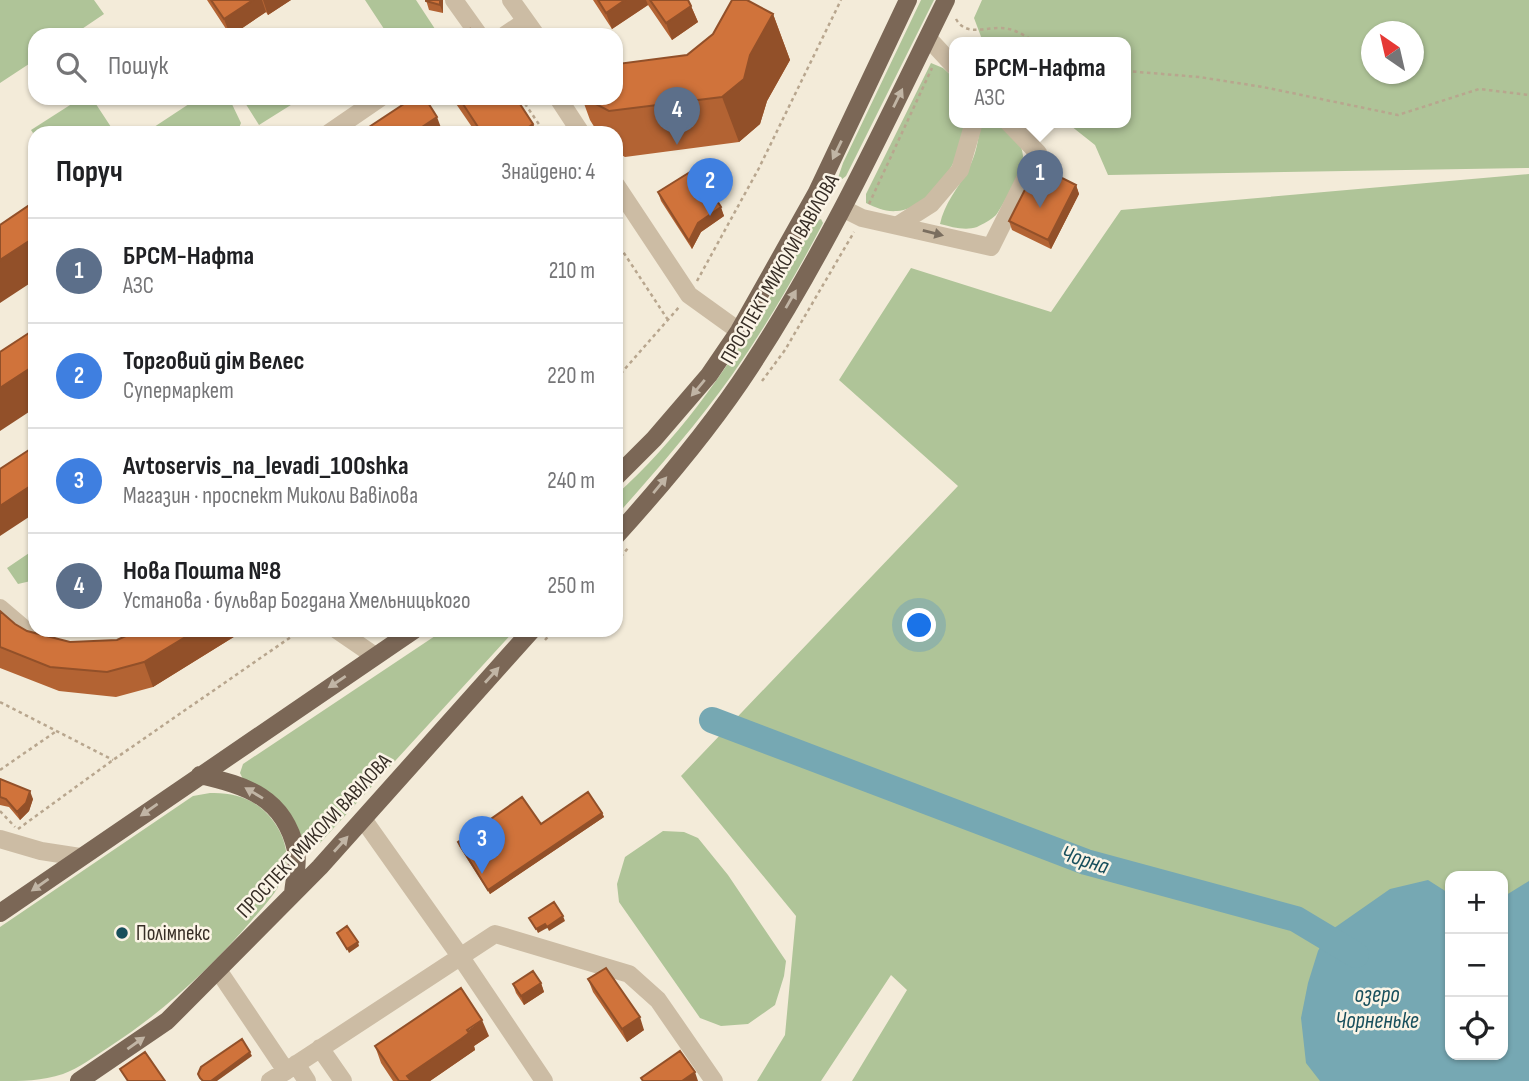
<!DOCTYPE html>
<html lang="uk">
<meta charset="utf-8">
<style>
:root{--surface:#fff;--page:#f2f2f2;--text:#202124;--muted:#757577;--line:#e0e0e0;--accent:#111827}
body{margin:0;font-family:"Sofia Sans Condensed",sans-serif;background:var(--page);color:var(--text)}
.controls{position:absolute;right:21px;bottom:21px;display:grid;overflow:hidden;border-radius:14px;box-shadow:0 2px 5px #0004}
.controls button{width:63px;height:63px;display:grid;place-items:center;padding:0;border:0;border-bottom:2px solid var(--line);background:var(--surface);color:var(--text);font:35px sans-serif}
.compass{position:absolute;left:1361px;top:21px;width:63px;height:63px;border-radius:50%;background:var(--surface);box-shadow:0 2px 5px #0004;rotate:326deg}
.you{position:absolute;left:920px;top:626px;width:24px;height:24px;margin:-18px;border:5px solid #fff;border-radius:50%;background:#1a73e8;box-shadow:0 0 0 10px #1a73e833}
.badge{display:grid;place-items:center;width:46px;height:46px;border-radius:50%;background:var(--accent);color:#fff;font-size:23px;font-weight:700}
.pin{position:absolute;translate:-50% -58px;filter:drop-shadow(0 2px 4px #0008)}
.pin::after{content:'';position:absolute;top:37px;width:24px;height:21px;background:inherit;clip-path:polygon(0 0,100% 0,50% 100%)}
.popup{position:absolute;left:949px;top:37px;width:182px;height:91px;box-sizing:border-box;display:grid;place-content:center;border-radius:14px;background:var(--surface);filter:drop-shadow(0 2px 5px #0005);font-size:23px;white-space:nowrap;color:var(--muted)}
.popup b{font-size:26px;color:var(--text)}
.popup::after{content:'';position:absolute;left:50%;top:100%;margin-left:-14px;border:14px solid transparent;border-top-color:var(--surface)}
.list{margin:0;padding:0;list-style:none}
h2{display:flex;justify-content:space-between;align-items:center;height:91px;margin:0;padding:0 28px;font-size:30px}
h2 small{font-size:23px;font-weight:400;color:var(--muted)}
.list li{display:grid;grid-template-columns:46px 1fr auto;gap:21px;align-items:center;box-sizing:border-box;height:105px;padding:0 28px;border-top:2px solid var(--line)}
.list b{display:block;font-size:26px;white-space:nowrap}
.list p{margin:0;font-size:23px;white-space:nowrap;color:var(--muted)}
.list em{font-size:23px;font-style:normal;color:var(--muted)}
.icon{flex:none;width:38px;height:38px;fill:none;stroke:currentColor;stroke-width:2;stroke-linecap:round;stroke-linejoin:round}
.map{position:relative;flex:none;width:1529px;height:1081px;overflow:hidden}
.search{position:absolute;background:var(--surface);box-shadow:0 2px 5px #0004;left:28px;top:28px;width:595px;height:77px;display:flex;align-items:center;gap:18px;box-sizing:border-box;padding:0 24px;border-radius:21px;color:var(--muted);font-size:26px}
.panel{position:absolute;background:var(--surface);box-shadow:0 2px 5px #0004;left:28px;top:126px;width:595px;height:511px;border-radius:21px}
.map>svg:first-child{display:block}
.green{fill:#afc498;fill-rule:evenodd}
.water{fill:#76a8b3}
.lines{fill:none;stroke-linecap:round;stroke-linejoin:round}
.river{stroke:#76a8b3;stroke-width:26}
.path{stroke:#b8a68e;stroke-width:2.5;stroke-dasharray:3.5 3.5;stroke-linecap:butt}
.minor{stroke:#ccbca4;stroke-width:18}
.major{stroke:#7b6756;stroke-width:18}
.wall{fill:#b36333}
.shaded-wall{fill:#925029}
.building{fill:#d0733b;stroke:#925029;stroke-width:2}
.oneway{fill:#c1b5a5}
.oneway2{fill:#7a6e5f}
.poi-dot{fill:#184f5c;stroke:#fbf4e6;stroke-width:2.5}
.labels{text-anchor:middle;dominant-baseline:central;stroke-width:5;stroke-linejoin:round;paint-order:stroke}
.street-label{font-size:21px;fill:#372e26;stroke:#fbf4e6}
.poi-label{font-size:21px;fill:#372e26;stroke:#fbf4e6;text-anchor:start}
.water-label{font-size:23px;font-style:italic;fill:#184f5c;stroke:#fbf4e6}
</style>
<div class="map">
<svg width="1529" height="1081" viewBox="0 0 1529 1081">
<rect width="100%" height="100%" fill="#f3ebd9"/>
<!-- green -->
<path class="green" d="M0,0H94L104,14L73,35H35V60L0,83Z
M365,0H416L437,32L432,35H388Z
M921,0H934L846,176L841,180L838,178L843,163Z
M982,0H1529V168L1108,175L1095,145L1066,122H1126V42H983L974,18ZM1372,32H1414V74H1372Z
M931,63L943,68L954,78V122H965C965,154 933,209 897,211C885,212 877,208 866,203V194Z
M81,98H92L111,127L101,133H35V136L31,130Z
M198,98H225L230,100L241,123L237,133H145Z
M242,98H302L259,125Z
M980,122H1006C1013,132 1022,143 1023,156C1023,169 1004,204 996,215C991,220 983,224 977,227C965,231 952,227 940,224C944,204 958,188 968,170C976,155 979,139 980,122Z
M1529,174V1081H852L907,990L891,975L821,1081H757L785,1035L796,916L681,776L958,486L839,380L911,268L1051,312L1121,210ZM1450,876H1503V1055H1450Z
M821,219L823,223C796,275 766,326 732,375C697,424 656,471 616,516V495C702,418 758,319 816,221Z
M35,549V580L18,584L7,568Z
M444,630H515L320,843L311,847L303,845C284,807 283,797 243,779L240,773L243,764Z
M210,793C236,792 259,800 274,822C285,837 291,859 283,877C277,893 263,907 252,920C210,969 163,1012 109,1047C94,1057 79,1068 63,1074C42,1081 22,1081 0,1081V927L193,796Z
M663,831L684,832L698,838L728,875L786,961L784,976L775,1005L748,1024L721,1026L700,1018L619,902L617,884L625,857Z"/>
<!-- water -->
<path class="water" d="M1428,880L1450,894V1055H1503V897L1529,881V1081H1320L1306,1063L1301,1018L1308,983L1318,951L1327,933L1390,889Z"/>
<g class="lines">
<!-- river -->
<path class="river" d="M712,720L1086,862L1296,919L1356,955"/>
<!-- path -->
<path class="path" d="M956,19C967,39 991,24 1009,29C1018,31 1028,38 1036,42
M1126,71L1199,77L1263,87L1398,115L1479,89L1529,95
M521,98L545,133
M869,204L932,68
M616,241L668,320
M697,281L759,168L841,0
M616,379L680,306
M762,381L785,350L854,232
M616,562L629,547
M545,640L554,630
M0,702L113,760
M0,770L55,732
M0,811L15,827
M18,829L113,760L301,630"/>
<!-- minor -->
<path class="minor" d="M454,0L479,35
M511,0L536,35
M505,35L526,21
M928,38L954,66
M558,98L581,133
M329,133L380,98
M616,185L689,295L739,331
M844,209L862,218L991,247L1038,153L1008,122
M898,225L931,204L960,170L974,122
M0,608L33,636L48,642
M337,630L375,656
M363,819L460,956L544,1081
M0,839L41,851L80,857
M218,970L286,1071L270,1081
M320,1048L343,1081
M296,1064L307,1081
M286,1071L495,934L629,974L658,1000L714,1081"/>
<!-- major -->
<path class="major" d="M616,477L654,439L709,375L739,331L816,194L908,0
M616,536C664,483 712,426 751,366C827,250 885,124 946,0
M200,775C247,786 284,797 296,850C299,863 294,880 293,894
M0,913L414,630
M79,1081L167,1021L320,867L532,630"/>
</g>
<!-- wall -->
<path class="wall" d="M207,0H291L268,15L266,12L232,35H230Z
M426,0H443V13L429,10Z
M593,0H688L691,6L698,22L672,40L648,5L612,29Z
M773,14L790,60L767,101L760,124L739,142L625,157L616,152V133H598L590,120L582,98H616L618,64L687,55Z
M452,98H516L533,124L537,133H469L474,130Z
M1047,166L1049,171L1076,185L1079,194L1051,249L1012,230L1009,221Z
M719,182L722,191L718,202L724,216L701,232L692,249L661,201L658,192Z
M0,611L15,624L27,631L70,642L117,640L139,630H245L153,687L116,697L59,691L0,668Z
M0,779L33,799L29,811L20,820L9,807L0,805Z
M602,813L604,817L490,894L459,846L458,842L541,824Z
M588,979L644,1030L627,1042L593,992Z
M541,983L544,992L524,1005L516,993L513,984Z
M489,1036L474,1046L475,1050L430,1081H393L381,1063L375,1046Z"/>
<!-- shaded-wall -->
<path class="shaded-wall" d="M253,0H262L266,12L232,35H230L224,19Z
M263,0H291L268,15Z
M440,0H443V13L440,5Z
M625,0H646L648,5L612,29L606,13Z
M691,6L698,22L672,40L666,23Z
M773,14L790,60L767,101L760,124L739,142L722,97Z
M437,117L443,133H413Z
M533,124L537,133H520Z
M719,182L722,191L717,205L714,196Z
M1076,185L1079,194L1051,249L1048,240Z
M721,207L724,216L701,232L692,249L689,241L698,223Z
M35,237V280L0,303V260Z
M35,365V408L0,431V388Z
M35,483V513L0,536V506Z
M197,630H245L153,687L144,662Z
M30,791L33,799L29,811L20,820L17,812Z
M602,813L604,817L490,894L488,890Z
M563,916L565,921L549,931L547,927Z
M545,924L547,928L538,933L536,929Z
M358,942L359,946L349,953L347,949Z
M541,983L544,992L524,1005L521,996Z
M640,1017L644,1030L627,1042L622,1029Z
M482,1020L489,1036L474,1046L475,1050L430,1081H409L407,1076Z
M250,1052L252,1056L217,1081H211Z
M695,1072L698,1081H682Z"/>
<!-- building -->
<path class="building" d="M211,0H253L224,19Z
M426,0H440V5L426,1Z
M598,0H625L606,13Z
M650,0H688L691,6L666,23Z
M732,0H747L773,14L750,55L744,79L722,97L609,111L590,101L588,98H616V60L618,64L687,55L713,34Z
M470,29L474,35H462Z
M413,98H425L437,117L413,133H360Z
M459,98H516L533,124L520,133H469L478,127Z
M706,162L719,182L714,196L721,207L698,223L689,241L658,192Z
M1039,162L1047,166L1046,170L1076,185L1048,240L1009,221Z
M31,204L35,210V237L0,260V225Z
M35,329V365L0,388V352Z
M35,446V483L0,506V469Z
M0,611L15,624L27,631L70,642L117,640L139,630H197L144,662L107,672L50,667L0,647Z
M0,779L30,791L26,803L17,812L6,799L0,797Z
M588,792L602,813L488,890L458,842L522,797L541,824Z
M554,902L563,916L547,927L545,924L536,929L529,918Z
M347,926L358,942L347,949L337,933Z
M606,968L640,1017L622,1029L588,979Z
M533,971L541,983L521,996L513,984Z
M461,988L482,1020L467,1030L469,1033L461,1039L407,1076L411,1081H399L375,1046Z
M242,1039L250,1052L211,1081H203L200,1078L198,1074L201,1067Z
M680,1051L695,1072L682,1081H643L641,1078Z
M145,1052L165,1081H128L120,1069Z"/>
<!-- one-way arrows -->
<defs><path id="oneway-solid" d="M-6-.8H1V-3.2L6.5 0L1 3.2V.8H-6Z" transform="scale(1.75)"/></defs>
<g class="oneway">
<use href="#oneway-solid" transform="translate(898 98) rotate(-64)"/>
<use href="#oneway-solid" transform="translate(837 150) rotate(116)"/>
<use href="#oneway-solid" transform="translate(791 299) rotate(-60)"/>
<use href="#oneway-solid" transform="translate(698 388) rotate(130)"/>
<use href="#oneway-solid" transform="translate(660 485) rotate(-50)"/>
<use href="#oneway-solid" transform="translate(492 675) rotate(-48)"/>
<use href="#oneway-solid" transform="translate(337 682) rotate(146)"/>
<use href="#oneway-solid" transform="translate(254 793) rotate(-149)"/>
<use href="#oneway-solid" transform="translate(149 810) rotate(145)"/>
<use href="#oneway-solid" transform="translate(341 844) rotate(-48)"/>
<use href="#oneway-solid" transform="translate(40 885) rotate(145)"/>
<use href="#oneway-solid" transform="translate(136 1043) rotate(-35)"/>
</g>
<use class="oneway2" href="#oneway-solid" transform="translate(933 233) rotate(14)"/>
<!-- markers -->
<circle class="poi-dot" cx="122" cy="933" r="7"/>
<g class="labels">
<!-- street labels -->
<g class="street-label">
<text transform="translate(780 269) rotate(-60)">ПРОСПЕКТ МИКОЛИ ВАВІЛОВА</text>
<text transform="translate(314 836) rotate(-47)">ПРОСПЕКТ МИКОЛИ ВАВІЛОВА</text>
</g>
<!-- poi labels -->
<g class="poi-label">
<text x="136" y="933">Полімпекс</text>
</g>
<!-- water labels -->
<g class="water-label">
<text transform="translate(1085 860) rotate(18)">Чорна</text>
<text x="1377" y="995">озеро<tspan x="1377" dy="26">Чорненьке</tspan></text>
</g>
</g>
</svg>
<div class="controls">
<button>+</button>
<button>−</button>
<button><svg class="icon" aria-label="locate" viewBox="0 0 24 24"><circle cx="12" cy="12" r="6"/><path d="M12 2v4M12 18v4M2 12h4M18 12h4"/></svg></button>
</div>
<svg class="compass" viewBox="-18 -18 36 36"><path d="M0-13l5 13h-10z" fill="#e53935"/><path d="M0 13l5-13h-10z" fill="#757577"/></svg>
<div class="you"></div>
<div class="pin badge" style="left:1040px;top:208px;background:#5c6f8a">1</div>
<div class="popup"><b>БРСМ-Нафта</b>АЗС</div>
<div class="pin badge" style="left:710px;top:216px;background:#3f7fe0">2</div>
<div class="pin badge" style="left:482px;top:874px;background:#3f7fe0">3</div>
<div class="pin badge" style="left:677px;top:145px;background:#5c6f8a">4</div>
<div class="search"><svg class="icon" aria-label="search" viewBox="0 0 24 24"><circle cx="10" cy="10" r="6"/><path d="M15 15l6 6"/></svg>Пошук</div>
<section class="panel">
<h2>Поруч<small>Знайдено: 4</small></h2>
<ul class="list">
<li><span class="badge" style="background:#5c6f8a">1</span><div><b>БРСМ-Нафта</b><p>АЗС</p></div><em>210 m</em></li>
<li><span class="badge" style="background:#3f7fe0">2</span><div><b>Торговий дім Велес</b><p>Супермаркет</p></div><em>220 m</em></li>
<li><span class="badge" style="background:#3f7fe0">3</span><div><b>Avtoservis_na_levadi_100shka</b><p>Магазин · проспект Миколи Вавілова</p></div><em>240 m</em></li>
<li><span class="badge" style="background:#5c6f8a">4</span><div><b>Нова Пошта №8</b><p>Установа · бульвар Богдана Хмельницького</p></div><em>250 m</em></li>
</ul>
</section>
</div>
